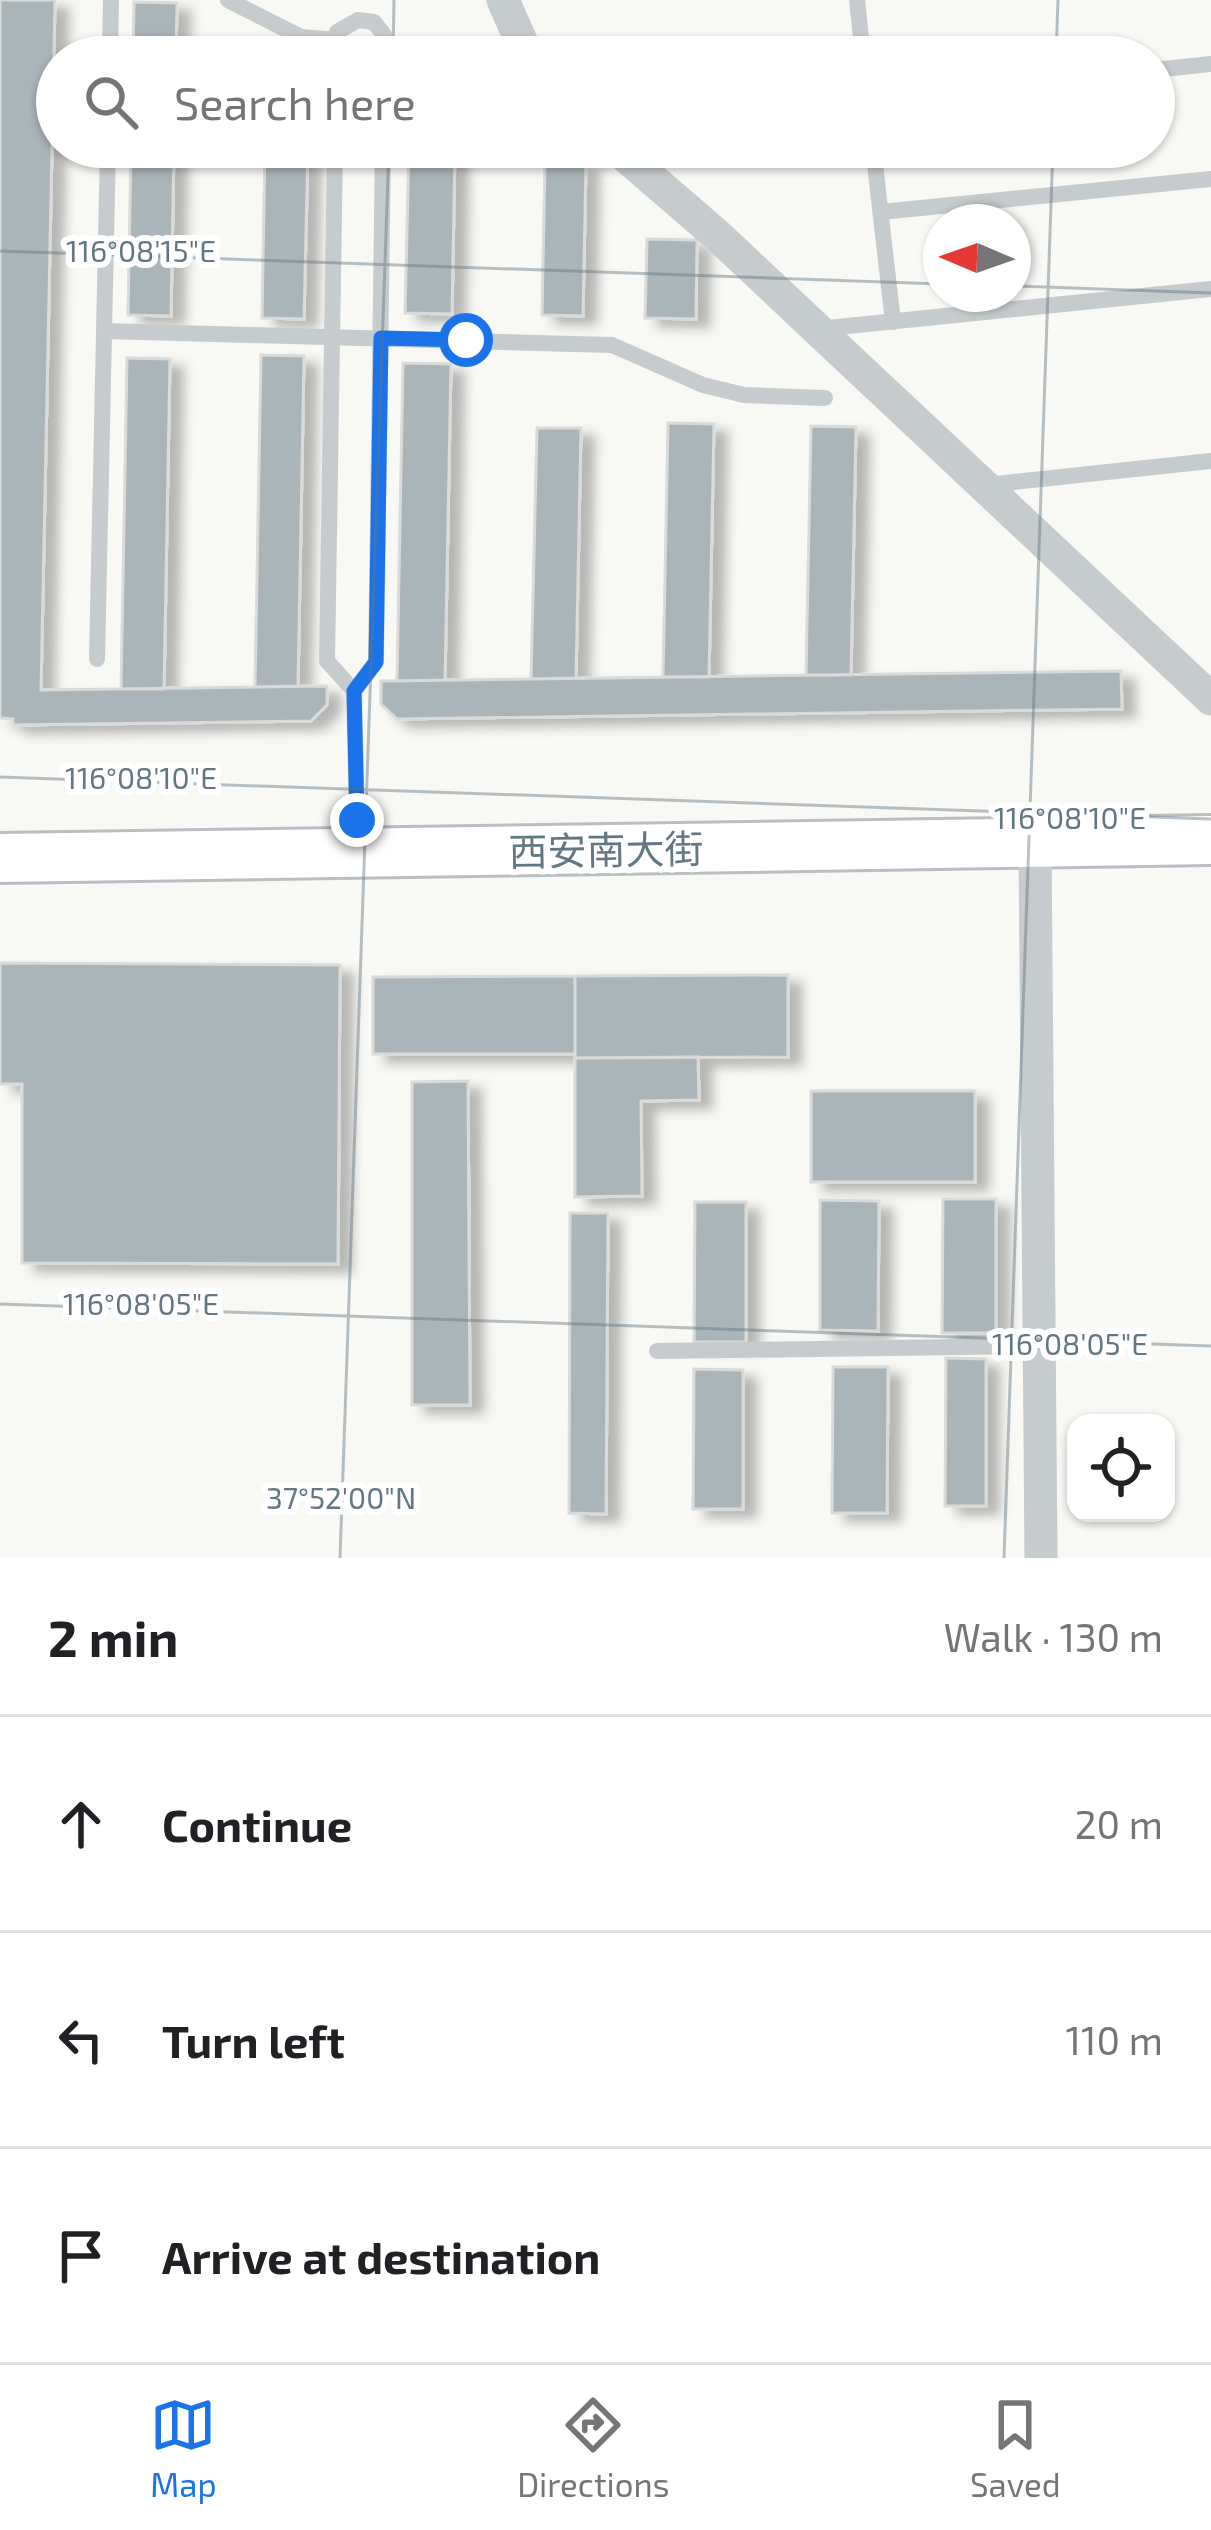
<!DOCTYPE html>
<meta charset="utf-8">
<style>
:root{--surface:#fff;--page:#f6f6f6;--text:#202124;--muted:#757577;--line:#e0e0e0;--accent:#1a73e8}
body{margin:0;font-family:"Exo 2","Noto Sans SC",sans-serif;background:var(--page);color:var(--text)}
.controls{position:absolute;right:36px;bottom:36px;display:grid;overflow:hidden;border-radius:24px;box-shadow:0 3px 9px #0004}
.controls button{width:108px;height:108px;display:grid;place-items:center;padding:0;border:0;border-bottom:3px solid var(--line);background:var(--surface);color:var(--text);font:60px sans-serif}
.compass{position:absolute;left:923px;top:204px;width:108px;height:108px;border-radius:50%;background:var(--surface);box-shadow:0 3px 9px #0004;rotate:272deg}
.stop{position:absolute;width:36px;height:36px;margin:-27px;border:9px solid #1a73e8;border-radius:50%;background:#fff}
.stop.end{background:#1a73e8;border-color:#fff;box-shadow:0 3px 12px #0008}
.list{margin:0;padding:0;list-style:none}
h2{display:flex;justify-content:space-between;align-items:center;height:156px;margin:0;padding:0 48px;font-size:51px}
h2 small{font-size:39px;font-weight:400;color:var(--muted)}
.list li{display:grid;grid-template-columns:78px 1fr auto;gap:36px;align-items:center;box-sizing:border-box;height:216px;padding:0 48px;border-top:3px solid var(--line)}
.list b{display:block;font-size:45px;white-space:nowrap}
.list em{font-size:39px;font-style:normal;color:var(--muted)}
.icon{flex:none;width:66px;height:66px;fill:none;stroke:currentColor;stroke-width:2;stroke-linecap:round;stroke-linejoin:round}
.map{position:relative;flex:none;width:1211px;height:1558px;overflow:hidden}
.search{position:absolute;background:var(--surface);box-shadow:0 3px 9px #0004;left:36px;right:36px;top:36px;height:132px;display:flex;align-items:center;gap:30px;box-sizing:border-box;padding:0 42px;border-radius:66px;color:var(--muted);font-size:45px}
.sheet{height:804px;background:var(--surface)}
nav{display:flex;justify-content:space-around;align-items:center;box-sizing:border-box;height:168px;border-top:3px solid var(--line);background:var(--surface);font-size:33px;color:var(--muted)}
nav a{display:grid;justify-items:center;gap:6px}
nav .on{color:var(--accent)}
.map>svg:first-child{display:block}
.building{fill:#aab5b9;stroke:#dadad8;stroke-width:3;filter:url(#shadow)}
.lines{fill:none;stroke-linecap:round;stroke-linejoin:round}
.secondary-casing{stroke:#b8bec2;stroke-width:54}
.lane{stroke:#c6cbcd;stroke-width:16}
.street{stroke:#c6cbcd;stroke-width:33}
.secondary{stroke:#fff;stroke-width:48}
.route{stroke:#1a73e8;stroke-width:15}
.ticks{fill:none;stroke:#627782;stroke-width:3;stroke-opacity:0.45}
.labels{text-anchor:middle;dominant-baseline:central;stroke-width:12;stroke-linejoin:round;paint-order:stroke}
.street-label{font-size:39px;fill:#627782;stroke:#fff}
.ticks-label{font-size:30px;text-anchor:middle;fill:#627782;stroke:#fff;stroke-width:12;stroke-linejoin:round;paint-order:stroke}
</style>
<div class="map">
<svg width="1211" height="1558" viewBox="0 0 1211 1558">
<defs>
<filter id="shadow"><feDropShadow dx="13" dy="8" stdDeviation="6" flood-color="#0004"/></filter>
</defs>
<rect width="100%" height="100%" fill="#f8f8f5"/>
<!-- building -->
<path class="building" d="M0,0H55L41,690L327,686V705L311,721L13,725V719L0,718Z
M134,2L177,3L176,57H133Z
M267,46L310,48V57H267Z
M131,147H174L171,316L128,315Z
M265,147H308L304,319L262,318Z
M409,147H455L452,314L405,313Z
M545,161L586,162L583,316L542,315Z
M647,239L697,240L696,319L645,318Z
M261,355L304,356L298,686L255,687Z
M127,358L170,359L164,689H121Z
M403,363L451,364L445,680L397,681Z
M668,423L714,424L709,677H663Z
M811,426L856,427L851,675H806Z
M537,428H581L576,678L531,679Z
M1121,671L1122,709L397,719L381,704V681Z
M0,963L340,965L338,1264L22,1263V1084H0Z
M788,975V1057L575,1058V976Z
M575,976V1054H373V977Z
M698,1057L699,1100L641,1101L642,1196L575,1197V1058Z
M468,1081L470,1405H412V1082Z
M811,1091H975V1182H811Z
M943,1199H996V1333H942Z
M820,1200L879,1201L878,1331L820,1330Z
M695,1202H746V1342H694Z
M570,1213H608L606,1514L569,1513Z
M946,1358L986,1359V1506H945Z
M833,1367H888L887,1513H832Z
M694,1369L743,1370V1509H693Z"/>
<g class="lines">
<defs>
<path id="secondary" d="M0,858L1211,840"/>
</defs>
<!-- secondary casing -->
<use href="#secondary" class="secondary-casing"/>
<!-- lane -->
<path class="lane" d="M228,0L301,37L337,40
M857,0L863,57
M110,57L111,0
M336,57L337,32L358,20L374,22L384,35V57
M1154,70L1211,64
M335,147L327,661L354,691L376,662L383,147
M873,147L893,322
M881,212L1211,179
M818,329L1211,289
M105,331L612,345L703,385L744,395L825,398
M986,485L1211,461
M97,659L108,147
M354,691L357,820
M657,1351L1039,1346"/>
<!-- street -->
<path class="street" d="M503,0L528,57
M615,147L718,236L1211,699
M1035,843L1041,1558"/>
<!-- secondary -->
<use href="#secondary" class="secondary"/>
</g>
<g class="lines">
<!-- route -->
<path class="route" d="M357,820L354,691L376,662L381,338L466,340"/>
</g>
<!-- ticks -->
<path class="ticks" d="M393,57L394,0M1056,57L1058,0M0,251L941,284M1013,286L1211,293M0,777L1211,819M0,1304L1211,1346M340,1558L389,147M1004,1558L1053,147"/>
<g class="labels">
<!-- street labels -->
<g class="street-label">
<text transform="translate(606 849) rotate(-1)">西安南大街</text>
</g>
</g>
<g class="ticks-label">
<text x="141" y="262">116°08'15"E</text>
<text x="141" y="789">116°08'10"E</text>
<text x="1070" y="829">116°08'10"E</text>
<text x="141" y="1315">116°08'05"E</text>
<text x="1070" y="1355">116°08'05"E</text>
<text x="341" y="1509">37°52'00"N</text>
</g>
</svg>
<div class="controls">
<button><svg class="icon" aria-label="locate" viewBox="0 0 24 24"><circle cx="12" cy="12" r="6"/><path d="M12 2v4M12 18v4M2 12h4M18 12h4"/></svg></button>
</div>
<svg class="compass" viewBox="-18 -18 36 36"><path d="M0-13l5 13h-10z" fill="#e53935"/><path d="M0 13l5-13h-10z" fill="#757577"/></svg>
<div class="stop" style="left:466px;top:340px"></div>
<div class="stop end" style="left:357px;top:820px"></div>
<div class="search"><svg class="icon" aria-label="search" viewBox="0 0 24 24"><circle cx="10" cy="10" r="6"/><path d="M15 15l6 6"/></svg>Search here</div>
</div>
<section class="sheet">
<h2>2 min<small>Walk · 130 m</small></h2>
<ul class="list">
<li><svg class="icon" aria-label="ahead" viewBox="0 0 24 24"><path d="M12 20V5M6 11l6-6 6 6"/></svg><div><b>Continue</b></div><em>20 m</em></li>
<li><svg class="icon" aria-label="left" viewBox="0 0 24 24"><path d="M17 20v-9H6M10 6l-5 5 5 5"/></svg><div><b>Turn left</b></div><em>110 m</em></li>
<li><svg class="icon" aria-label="arrive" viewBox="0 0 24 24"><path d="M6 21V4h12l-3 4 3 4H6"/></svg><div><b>Arrive at destination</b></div></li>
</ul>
</section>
<nav>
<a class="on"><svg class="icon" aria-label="map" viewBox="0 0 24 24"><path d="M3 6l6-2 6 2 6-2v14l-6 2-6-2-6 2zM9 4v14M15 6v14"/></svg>Map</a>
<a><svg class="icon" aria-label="directions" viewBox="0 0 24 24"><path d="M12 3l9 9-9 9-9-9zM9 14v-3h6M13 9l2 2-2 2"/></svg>Directions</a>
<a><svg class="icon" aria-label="saved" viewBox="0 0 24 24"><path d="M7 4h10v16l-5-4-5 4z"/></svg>Saved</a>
</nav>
